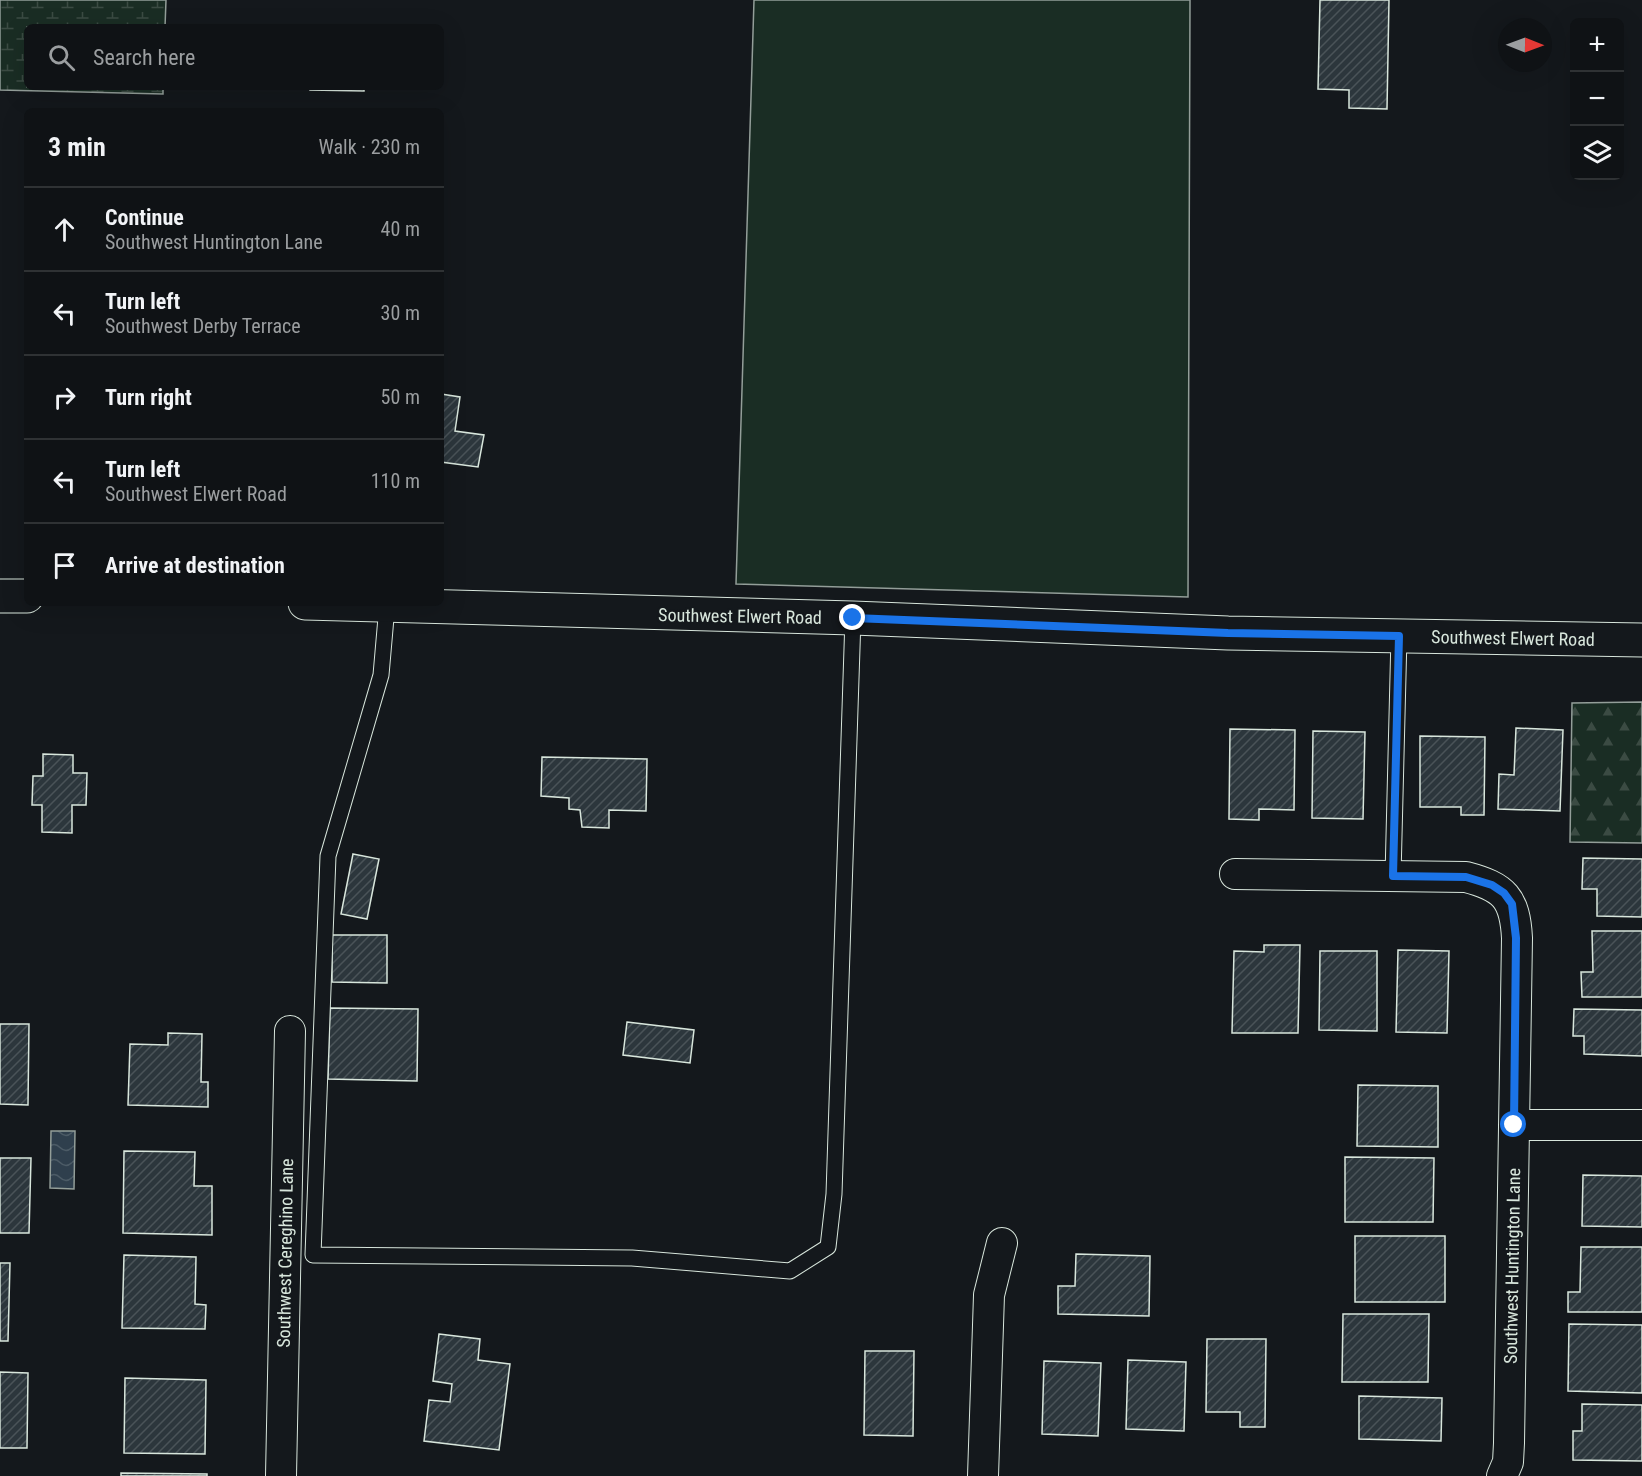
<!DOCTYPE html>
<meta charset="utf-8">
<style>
:root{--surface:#0f1215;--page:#181b1e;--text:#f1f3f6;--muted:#9b9ea0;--line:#2f3234}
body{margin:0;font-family:"Roboto Condensed",sans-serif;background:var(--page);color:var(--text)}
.controls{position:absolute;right:18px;top:18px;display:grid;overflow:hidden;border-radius:9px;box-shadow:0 6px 24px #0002}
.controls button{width:54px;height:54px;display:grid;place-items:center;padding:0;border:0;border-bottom:2px solid var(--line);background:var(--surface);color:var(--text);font:30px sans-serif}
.compass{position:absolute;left:1498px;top:18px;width:54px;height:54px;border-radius:50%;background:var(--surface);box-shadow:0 6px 24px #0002;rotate:91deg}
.stop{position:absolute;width:18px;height:18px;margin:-14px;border:4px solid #1a73e8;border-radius:50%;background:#fff}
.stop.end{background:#1a73e8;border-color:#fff;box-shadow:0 2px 6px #0008}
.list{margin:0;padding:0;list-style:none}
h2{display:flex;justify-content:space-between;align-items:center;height:78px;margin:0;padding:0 24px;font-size:26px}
h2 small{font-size:20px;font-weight:400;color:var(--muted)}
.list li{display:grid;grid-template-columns:39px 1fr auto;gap:18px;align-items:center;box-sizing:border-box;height:84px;padding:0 24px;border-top:2px solid var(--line)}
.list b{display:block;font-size:22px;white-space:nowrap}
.list p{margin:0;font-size:20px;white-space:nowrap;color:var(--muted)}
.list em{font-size:20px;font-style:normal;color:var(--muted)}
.icon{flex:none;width:33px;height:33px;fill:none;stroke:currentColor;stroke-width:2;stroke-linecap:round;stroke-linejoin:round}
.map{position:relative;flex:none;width:1642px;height:1476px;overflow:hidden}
.search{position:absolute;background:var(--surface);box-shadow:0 6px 24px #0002;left:24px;top:24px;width:420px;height:66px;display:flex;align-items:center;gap:15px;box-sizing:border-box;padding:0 21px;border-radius:9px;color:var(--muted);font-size:22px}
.panel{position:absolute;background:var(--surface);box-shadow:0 6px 24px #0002;left:24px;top:108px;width:420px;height:498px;border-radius:9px}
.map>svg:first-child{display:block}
.grass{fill:#1a2d24;stroke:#939e99;stroke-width:1.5}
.forest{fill:url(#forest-firs);stroke:#939e99;stroke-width:1.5}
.wetland{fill:url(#wetland-marsh);stroke:#939e99;stroke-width:1.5}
.water{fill:url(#water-waves);stroke:#939e99;stroke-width:1.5}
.building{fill:url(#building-hatch);stroke:#d8e6dc;stroke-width:1.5}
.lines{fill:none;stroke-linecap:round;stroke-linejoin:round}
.lane-casing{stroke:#d8e6dc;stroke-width:17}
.street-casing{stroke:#d8e6dc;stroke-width:32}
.secondary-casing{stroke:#d8e6dc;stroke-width:35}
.lane{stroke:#14181c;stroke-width:15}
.street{stroke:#14181c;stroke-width:30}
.secondary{stroke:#14181c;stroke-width:33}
.route{stroke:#1a73e8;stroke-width:8}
.labels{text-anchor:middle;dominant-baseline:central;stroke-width:4.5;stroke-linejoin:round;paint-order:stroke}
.street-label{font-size:18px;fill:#d8e6dc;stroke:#14181c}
</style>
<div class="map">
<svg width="1642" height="1476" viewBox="0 0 1642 1476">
<defs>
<pattern id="forest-firs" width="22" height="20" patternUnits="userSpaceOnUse" patternTransform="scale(1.5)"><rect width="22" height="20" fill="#1a2d24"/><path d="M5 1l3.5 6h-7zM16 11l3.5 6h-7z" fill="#3b4b43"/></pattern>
<pattern id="wetland-marsh" width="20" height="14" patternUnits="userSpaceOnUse" patternTransform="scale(1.5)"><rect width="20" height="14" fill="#1a2d24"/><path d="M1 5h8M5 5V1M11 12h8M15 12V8" fill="none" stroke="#3b4b43"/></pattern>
<pattern id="water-waves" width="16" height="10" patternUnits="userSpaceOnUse" patternTransform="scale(1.5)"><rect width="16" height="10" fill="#2f3f4d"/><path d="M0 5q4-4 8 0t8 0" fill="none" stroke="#4c5b66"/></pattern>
<pattern id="building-hatch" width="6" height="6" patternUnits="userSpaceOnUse" patternTransform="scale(1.5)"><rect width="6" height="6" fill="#2c363c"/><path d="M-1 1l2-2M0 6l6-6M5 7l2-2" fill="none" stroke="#4a5358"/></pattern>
</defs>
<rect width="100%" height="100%" fill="#14181c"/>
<!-- grass -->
<path class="grass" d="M754,0H1190L1188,597L736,584Z"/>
<!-- forest -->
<path class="forest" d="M1642,702V843L1570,842L1572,703Z"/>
<!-- wetland -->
<path class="wetland" d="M0,0H166L165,27H27V87H163V94L0,90Z"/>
<!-- water -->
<path class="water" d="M51,1131H75L74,1189L50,1188Z"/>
<!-- building -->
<path class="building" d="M1320,0H1389L1387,109L1349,108V90L1318,89Z
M310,87H364V91L310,90Z
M441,394L460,397L455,431L484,435L478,467L441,462Z
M1516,728L1563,730L1560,811L1498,809L1499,774L1514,775Z
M1230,729L1295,730L1294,810L1259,809V820L1229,819Z
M1313,731L1365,732L1363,819L1312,818Z
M1420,736L1485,737L1484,815H1461V807H1420Z
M43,754L73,755V773H87L86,805H72V833L42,832V805H32L33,776H43Z
M542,757L647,759L646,811L609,810V828L582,827L580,810L569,809V798L541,796Z
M353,854L379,859L367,919L341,914Z
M1583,858L1642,859V917L1597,916V889H1582Z
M1592,931H1642V997H1582L1581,972H1593Z
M332,935H387V983L332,982Z
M1264,945H1300L1298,1033H1232L1234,951L1264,952Z
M1398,950L1449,951L1447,1033L1396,1032Z
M1320,951H1377V1031L1319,1030Z
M330,1008L418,1009L417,1081L328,1079Z
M1574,1009L1642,1010V1056L1584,1054V1036H1573Z
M627,1022L694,1030L690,1063L623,1055Z
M0,1024H29L28,1105L0,1104Z
M168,1033L202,1034L201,1082H208V1107L128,1105L130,1044L168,1045Z
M1358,1085L1438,1086V1147L1357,1146Z
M124,1151L195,1152L194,1186H212V1235L123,1233Z
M1345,1157L1434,1158L1433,1222H1345Z
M0,1158H31L29,1233H0Z
M1583,1175L1642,1176V1227L1582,1226Z
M1355,1236H1445V1302H1355Z
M1581,1247H1642V1312H1568V1292H1580Z
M1076,1254L1150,1256L1149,1316L1058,1314V1286H1075Z
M124,1255L196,1257L195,1304L206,1305L205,1329L122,1328Z
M0,1263H10L8,1341H0Z
M1343,1314H1429L1428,1382H1342Z
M1569,1324L1642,1325V1393L1568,1391Z
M439,1334L480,1339L478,1360L510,1364L499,1450L424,1441L429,1400L450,1402L452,1384L433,1381Z
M1207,1339H1266L1265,1427H1240V1412H1206Z
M865,1351H914L913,1436L864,1435Z
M1128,1360L1186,1362L1184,1431L1126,1429Z
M1044,1361L1101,1363L1098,1436L1042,1434Z
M0,1372L28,1373L27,1448H0Z
M125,1378L206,1380L205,1454L124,1453Z
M1359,1396L1442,1398L1441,1441L1359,1439Z
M1582,1404L1642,1405V1461L1573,1460V1431H1582Z
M121,1473L207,1474V1476H121Z"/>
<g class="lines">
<defs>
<path id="lane" d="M387,606L381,675L328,856L313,1255L632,1258L790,1271L828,1247L834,1194L853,618
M1393,876L1399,636"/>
<path id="street" d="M1235,874L1466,877C1504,887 1515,898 1517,938L1509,1443L1508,1462L1502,1476
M1514,1125H1642
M281,1476L290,1031
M983,1476L989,1295L1002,1243"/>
<path id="secondary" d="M0,596H27
M305,603L853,618L1228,633L1642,640"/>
</defs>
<!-- lane casing -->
<use href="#lane" class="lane-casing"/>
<!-- street casing -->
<use href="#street" class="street-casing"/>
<!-- secondary casing -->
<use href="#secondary" class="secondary-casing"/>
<!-- lane -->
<use href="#lane" class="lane"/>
<!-- street -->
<use href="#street" class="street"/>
<!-- secondary -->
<use href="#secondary" class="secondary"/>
</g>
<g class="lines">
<!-- route -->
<path class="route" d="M853,618L1228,633L1399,636L1393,876L1466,877L1492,885L1504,893L1512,904L1516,938L1514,1125"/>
</g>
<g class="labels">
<!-- street labels -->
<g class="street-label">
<text transform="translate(740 616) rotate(1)">Southwest Elwert Road</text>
<text transform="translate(1513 638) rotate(1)">Southwest Elwert Road</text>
<text transform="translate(285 1253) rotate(-89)">Southwest Cereghino Lane</text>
<text transform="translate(1512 1266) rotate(-89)">Southwest Huntington Lane</text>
</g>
</g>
</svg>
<div class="controls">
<button>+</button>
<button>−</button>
<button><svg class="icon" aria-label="layers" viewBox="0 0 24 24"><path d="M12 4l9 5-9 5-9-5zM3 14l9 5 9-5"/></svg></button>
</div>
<svg class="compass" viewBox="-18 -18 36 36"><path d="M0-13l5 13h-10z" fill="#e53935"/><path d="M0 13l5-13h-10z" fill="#9b9ea0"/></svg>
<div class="stop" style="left:1514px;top:1125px"></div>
<div class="stop end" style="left:853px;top:618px"></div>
<div class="search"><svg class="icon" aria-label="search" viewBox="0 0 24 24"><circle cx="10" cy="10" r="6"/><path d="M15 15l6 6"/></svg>Search here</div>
<section class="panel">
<h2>3 min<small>Walk · 230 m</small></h2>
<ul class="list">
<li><svg class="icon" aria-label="ahead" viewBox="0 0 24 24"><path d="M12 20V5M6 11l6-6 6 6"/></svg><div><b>Continue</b><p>Southwest Huntington Lane</p></div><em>40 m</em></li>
<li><svg class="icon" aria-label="left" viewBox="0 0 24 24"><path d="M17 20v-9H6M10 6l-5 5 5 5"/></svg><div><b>Turn left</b><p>Southwest Derby Terrace</p></div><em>30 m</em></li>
<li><svg class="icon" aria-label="right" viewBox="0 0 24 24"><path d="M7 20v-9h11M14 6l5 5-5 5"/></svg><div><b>Turn right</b></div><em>50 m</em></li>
<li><svg class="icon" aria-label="left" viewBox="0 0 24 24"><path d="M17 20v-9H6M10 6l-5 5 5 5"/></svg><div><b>Turn left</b><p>Southwest Elwert Road</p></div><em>110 m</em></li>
<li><svg class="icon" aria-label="arrive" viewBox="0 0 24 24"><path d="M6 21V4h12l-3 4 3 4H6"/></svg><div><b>Arrive at destination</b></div></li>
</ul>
</section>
</div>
